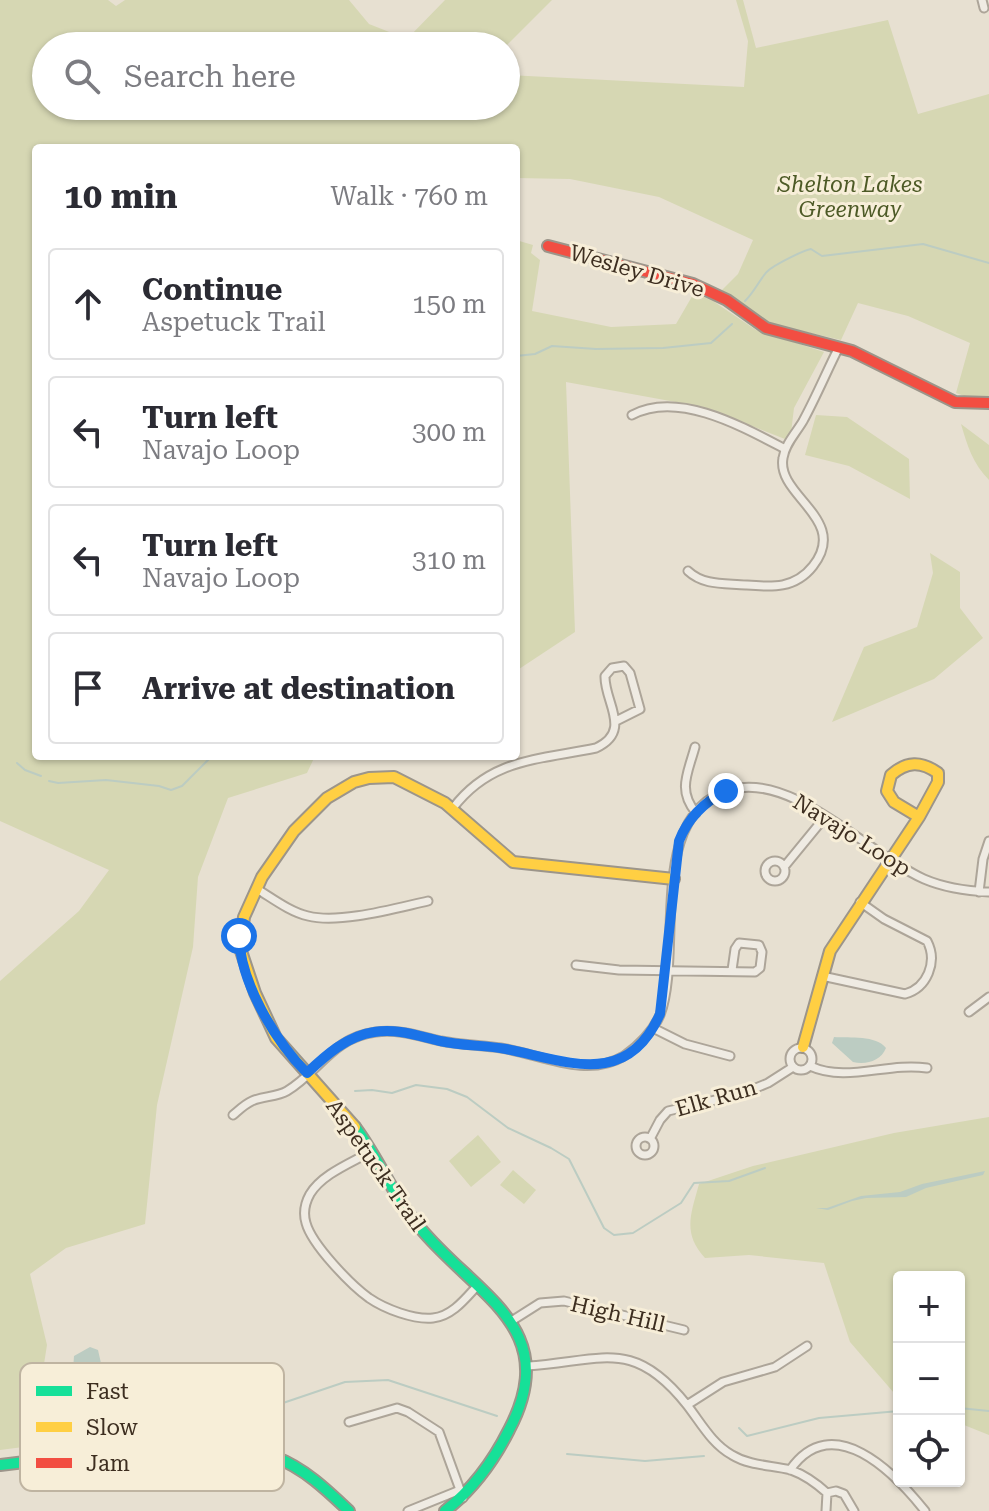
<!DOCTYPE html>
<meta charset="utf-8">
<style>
:root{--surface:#fff;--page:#f2f2f3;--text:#2b2b33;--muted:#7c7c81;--line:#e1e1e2}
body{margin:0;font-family:"Roboto Serif",serif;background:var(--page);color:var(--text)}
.controls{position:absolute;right:24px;bottom:24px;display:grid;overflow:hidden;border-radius:8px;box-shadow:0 2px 6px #0004}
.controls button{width:72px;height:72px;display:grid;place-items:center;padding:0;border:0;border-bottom:2px solid var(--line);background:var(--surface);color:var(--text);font:40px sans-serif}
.stop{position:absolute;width:24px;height:24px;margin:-18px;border:6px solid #1a73e8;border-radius:50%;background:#fff}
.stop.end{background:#1a73e8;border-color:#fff;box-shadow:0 2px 8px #0008}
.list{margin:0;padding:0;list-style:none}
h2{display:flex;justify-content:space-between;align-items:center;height:104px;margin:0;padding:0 32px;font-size:34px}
h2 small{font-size:26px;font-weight:400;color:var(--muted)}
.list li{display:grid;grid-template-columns:52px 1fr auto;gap:24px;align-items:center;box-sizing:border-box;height:112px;margin:0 16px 16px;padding:0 16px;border:2px solid var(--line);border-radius:8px}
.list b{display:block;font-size:30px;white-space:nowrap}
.list p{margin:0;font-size:26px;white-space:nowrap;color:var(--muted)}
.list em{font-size:26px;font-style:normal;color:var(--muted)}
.icon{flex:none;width:44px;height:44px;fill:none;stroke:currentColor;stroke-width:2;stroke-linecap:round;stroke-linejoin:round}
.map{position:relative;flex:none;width:989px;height:1511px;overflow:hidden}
.search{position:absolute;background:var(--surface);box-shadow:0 2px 6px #0004;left:32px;top:32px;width:488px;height:88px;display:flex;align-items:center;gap:20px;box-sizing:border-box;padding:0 28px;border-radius:44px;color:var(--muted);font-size:30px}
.panel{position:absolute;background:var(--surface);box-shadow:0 2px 6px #0004;left:32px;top:144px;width:488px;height:616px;border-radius:8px}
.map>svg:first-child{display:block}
.green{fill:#d6d7b3}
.water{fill:#bcccc2}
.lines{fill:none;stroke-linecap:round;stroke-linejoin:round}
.stream{stroke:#bcccc2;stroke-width:2}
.street-casing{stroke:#ada599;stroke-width:11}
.fast-casing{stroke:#9c958a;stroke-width:14}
.slow-casing{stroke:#9c958a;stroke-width:14}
.jam-casing{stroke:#9c958a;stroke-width:14}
.street{stroke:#efebe3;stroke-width:7}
.fast{stroke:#16e098;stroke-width:10}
.slow{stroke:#ffcf43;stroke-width:10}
.jam{stroke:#f24e42;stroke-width:10}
.route{stroke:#1a73e8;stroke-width:10}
.labels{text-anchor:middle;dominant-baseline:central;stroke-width:6;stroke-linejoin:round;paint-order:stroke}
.park-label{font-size:22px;font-style:italic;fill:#4d5a26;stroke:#f7eed8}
.street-label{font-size:22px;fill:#3d2e20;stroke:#f7eed8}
.key{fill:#f7eed8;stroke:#bfb4a1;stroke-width:2}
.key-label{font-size:22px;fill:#3d2e20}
</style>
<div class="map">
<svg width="989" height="1511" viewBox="0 0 989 1511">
<rect width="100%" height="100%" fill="#e7e0d1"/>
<!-- green -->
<path class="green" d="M0,0H108L116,6L125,0H349L369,24L407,39L445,0H552L506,46H46V106H506V75L744,87L748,41L736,0H743L756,48L888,20L918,114L989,94V398L967,397L956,393L970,343L908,316L858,303L841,340L767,323L722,290L738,274L753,240L659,197L570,179L516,178V148H36V756H315L307,773L228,798L198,877L193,947L157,1105L145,1224L66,1248L30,1274L47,1345L31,1446L0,1450V981L79,911L109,870L0,821Z
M516,240L533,245L531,253L540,260L532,311L611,327L676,324L694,293L713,301L756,330L824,352L794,408L790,441L703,407L566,382L575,632L516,671Z
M816,415L847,417L909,459L910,499L849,466L805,455Z
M961,424L989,445V480C973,464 967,445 961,424Z
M930,553L960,572V608L983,638L934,679L832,722L864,647L917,627L933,573Z
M989,1117V1435L959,1423V1277H899V1395L894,1393L850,1342L824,1263L749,1255L705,1258C682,1233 691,1214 699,1184L753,1166L894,1133Z
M478,1135L501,1162L471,1187L449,1161Z
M513,1170L536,1190L524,1204L500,1185Z"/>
<!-- water -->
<path class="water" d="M834,1037C850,1038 876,1035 886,1048C881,1061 866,1065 853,1062L832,1043Z
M985,1171L983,1175L926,1188L906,1197L866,1198L852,1201L828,1210L816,1208H827L861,1196L900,1192L922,1184Z
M90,1347L98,1350L103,1372L98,1376L76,1378L73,1370L74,1356Z"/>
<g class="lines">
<!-- stream -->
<path class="stream" d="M745,301C754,292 757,284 765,274C769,267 802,251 811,249L822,256L923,244L989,263
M516,356L535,354L552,346L596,349L663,348L711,343L732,324
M17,763L25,770L41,776
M49,781L58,783L106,780L159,786L171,790L182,786L212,756
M355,1091L372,1090L392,1093L416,1085L447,1089L467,1097L508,1128L551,1148L569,1159L604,1228L614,1235L633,1233L681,1203L694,1183L729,1181L765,1168
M283,1403L345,1382L388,1380L497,1416
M959,1408L989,1411
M739,1428L747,1436L819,1418L899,1411
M567,1454L645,1461L704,1456"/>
<defs>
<path id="street" d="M982,0L984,8
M632,415C678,390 743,427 785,449
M688,571C704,586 725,583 746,585C772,587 795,589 813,566C850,519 776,496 783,458C785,444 796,433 803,421C816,397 826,373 838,349
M695,747C688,773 677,790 696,813
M453,808C491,758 539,760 596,748C633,731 604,702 605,676L612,668L624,666L630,673L640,709L616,721
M765 871a10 10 0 1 1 20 0a10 10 0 1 1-20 0Z
M784,867L825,817
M257,889C272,898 290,912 308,916C340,924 396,908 428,901
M979,892L983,859L989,841
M576,965L619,970L755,972L760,968L762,952L759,945L739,943L735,949L732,970
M822,976L905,994C927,988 938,962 927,941L884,919L860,902
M969,1012L989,997
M653,1028L685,1044L730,1056
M790 1059a11 11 0 1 1 22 0a11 11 0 1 1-22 0Z
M810,1066C847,1083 887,1062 927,1068
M233,1115C239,1110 245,1104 252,1101C263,1096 277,1097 287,1091C319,1072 333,1037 376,1032C399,1029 419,1036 441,1041C461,1045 481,1045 501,1048C540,1054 586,1079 624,1056C638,1046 653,1031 660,1015C684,953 644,810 733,789C795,774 868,854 924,879C945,888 967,891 989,892
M636 1146a9 9 0 1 1 18 0a9 9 0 1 1-18 0Z
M650,1139L660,1120L668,1111L741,1094L768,1083L793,1067
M370,1152C351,1163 322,1174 310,1194C305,1203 303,1213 306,1223C312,1245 351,1285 369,1298C385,1309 414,1320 433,1318C452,1316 465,1299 477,1286
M510,1322L540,1303L564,1301L684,1330
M528,1366C603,1361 633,1337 687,1405C701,1423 712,1444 732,1455C750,1466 771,1465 791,1470C805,1475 816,1483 827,1493
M687,1405L723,1382L775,1367L807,1346
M349,1422L397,1408L408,1412L439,1432L463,1498
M790,1470C832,1409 894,1472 925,1511
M827,1493L836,1491L844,1494L854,1511
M408,1511L460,1490
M826,1511L827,1493"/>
<path id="fast" d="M355,1127C379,1159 394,1198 421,1229C477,1296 563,1328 509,1430C493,1462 473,1489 445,1511
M0,1465C61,1457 122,1452 184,1450C214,1449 246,1446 275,1457C304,1468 327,1490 349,1511"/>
<path id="slow" d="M803,1047L830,951L919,817L938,782V773C921,761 907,761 891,775L887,791L894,802L919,817
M355,1127L276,1038L255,993L240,948L244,917L262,877L294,831L327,798L354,782L369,778L394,777L445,803L513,862L674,879"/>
<path id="jam" d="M548,246L693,284L727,300L766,328L852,351L955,402L989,403"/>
</defs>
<!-- street casing -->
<use href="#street" class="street-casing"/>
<!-- fast casing -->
<use href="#fast" class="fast-casing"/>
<!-- slow casing -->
<use href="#slow" class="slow-casing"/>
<!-- jam casing -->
<use href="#jam" class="jam-casing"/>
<!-- street -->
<use href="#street" class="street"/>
<!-- fast -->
<use href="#fast" class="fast"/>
<!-- slow -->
<use href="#slow" class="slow"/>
<!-- jam -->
<use href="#jam" class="jam"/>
</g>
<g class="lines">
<!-- route -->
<path class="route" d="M239,936C240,982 275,1041 307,1073C326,1055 347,1036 374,1032C397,1028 418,1036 440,1041C462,1046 484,1045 506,1049C567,1061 627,1089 660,1014L679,841C688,818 704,802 726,791"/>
</g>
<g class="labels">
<!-- park labels -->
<g class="park-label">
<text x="850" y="184">Shelton Lakes<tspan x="850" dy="25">Greenway</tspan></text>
</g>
<!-- street labels -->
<g class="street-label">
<text transform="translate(637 271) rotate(16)">Wesley Drive</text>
<text transform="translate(852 835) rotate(32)">Navajo Loop</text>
<text transform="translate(716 1098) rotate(-16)">Elk Run</text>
<text transform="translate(376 1165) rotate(55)">Aspetuck Trail</text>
<text transform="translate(618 1314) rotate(13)">High Hill</text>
</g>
</g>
<!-- legend -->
<rect x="20" y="1363" width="264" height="128" rx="12" class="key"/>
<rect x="36" y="1386" width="36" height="10" fill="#16e098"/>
<rect x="36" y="1422" width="36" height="10" fill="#ffcf43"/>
<rect x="36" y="1458" width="36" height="10" fill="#f24e42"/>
<g class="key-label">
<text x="86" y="1399">Fast</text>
<text x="86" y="1435">Slow</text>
<text x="86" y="1471">Jam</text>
</g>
</svg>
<div class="controls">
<button>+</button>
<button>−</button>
<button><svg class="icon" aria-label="locate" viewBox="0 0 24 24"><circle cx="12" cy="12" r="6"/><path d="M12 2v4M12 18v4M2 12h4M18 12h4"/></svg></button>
</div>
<div class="stop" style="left:239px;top:936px"></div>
<div class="stop end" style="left:726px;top:791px"></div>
<div class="search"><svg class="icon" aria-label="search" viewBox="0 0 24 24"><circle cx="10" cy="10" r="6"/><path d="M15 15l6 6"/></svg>Search here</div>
<section class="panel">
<h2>10 min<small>Walk · 760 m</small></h2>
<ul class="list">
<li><svg class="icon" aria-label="ahead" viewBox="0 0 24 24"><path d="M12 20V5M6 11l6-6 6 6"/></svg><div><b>Continue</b><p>Aspetuck Trail</p></div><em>150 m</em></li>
<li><svg class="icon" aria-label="left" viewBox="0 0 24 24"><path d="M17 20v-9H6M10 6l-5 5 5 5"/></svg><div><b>Turn left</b><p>Navajo Loop</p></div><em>300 m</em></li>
<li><svg class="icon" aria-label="left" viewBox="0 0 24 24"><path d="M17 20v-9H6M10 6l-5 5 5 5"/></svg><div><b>Turn left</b><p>Navajo Loop</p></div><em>310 m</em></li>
<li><svg class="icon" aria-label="arrive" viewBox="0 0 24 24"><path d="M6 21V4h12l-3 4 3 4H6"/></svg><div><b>Arrive at destination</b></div></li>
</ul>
</section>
</div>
